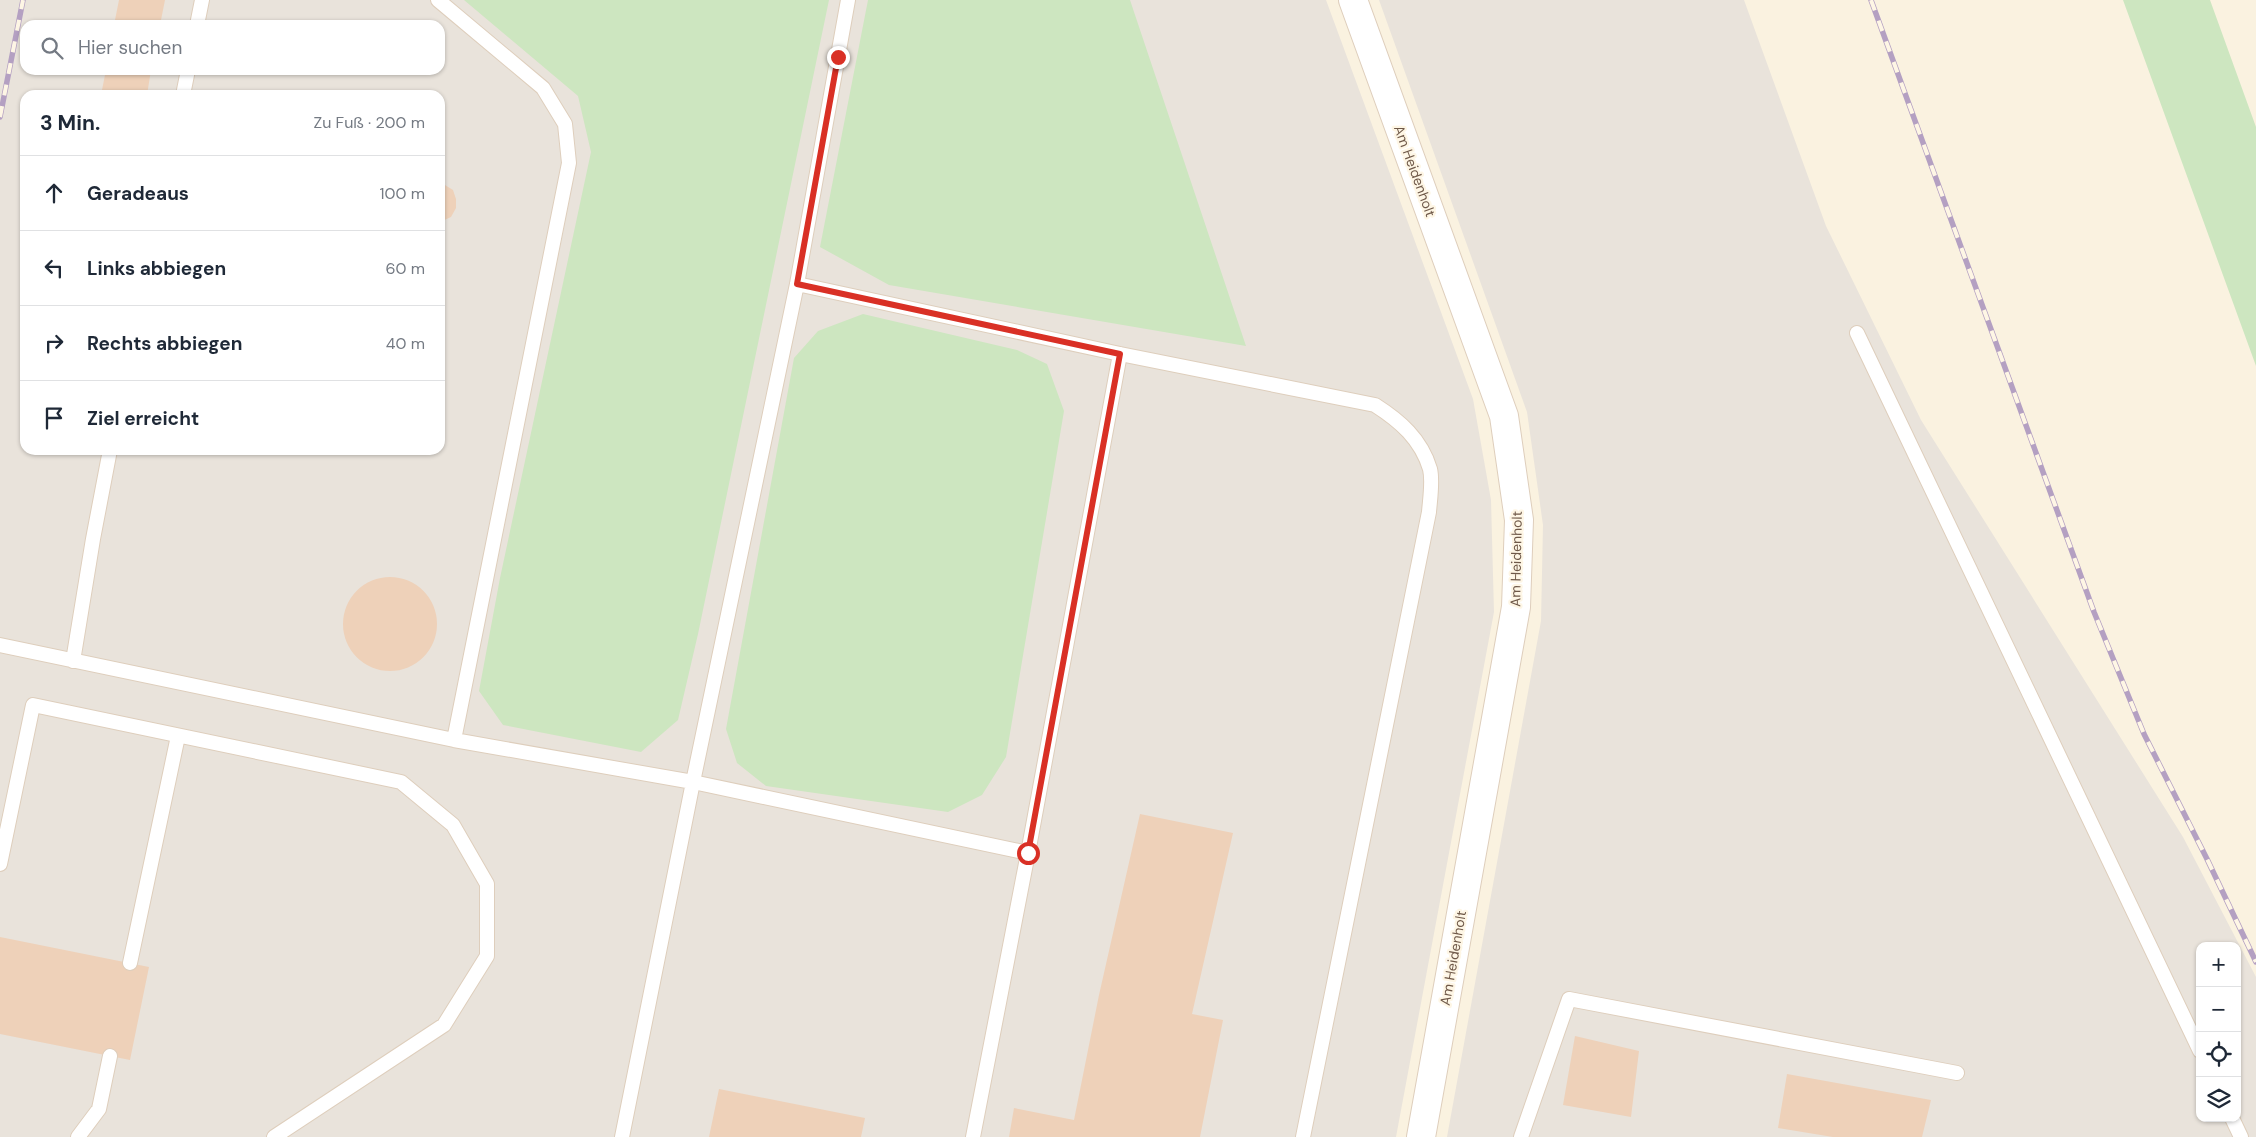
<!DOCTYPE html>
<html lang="de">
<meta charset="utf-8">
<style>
:root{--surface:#fff;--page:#f2f2f3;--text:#1f2937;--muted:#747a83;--line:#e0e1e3}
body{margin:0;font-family:"DM Sans",sans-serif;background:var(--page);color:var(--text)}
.controls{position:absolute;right:15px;bottom:15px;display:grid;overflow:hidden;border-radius:10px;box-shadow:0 1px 4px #0004}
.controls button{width:45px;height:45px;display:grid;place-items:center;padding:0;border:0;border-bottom:1px solid var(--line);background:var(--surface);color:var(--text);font:25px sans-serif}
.stop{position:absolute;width:15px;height:15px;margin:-11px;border:4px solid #d93025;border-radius:50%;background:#fff}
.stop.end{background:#d93025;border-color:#fff;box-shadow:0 1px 5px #0008}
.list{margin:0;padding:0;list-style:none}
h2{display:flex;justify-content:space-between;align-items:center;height:65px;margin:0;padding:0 20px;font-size:21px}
h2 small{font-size:16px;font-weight:400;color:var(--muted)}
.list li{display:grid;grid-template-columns:32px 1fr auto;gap:15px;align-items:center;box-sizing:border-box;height:75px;padding:0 20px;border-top:1px solid var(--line)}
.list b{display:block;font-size:19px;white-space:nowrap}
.list em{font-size:16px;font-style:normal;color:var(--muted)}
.icon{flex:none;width:28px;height:28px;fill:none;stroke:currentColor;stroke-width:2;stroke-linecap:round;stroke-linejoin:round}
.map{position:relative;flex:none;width:2256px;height:1137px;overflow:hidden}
.search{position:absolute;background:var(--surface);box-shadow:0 1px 4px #0004;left:20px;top:20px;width:425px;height:55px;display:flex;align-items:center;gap:12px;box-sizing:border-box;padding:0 18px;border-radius:15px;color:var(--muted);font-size:19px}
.panel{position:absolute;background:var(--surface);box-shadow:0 1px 4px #0004;left:20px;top:90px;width:425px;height:365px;border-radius:15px}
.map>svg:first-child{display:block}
.industrial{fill:#e9e3db;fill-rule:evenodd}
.green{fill:#cde6c0}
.building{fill:#eed1b9}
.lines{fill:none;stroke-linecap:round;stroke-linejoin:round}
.lane-casing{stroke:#decebc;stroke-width:16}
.street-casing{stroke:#decebc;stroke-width:30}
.lane{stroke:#fff;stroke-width:14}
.street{stroke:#fff;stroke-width:28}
.rail-casing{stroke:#b4a0c2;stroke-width:5.5}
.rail{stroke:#fef6e5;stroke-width:4;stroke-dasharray:11;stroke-linecap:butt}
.route{stroke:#d93025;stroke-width:6}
.labels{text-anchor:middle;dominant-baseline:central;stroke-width:4.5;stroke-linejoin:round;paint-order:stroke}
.street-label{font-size:14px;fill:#6f5949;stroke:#fef6e5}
</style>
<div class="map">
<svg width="2256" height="1137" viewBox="0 0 2256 1137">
<rect width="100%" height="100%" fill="#faf2e0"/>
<!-- industrial -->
<path class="industrial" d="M0,0H1326L1473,399L1491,500L1494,612L1396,1137H0ZM25,25H440V70H25ZM25,95H440V450H25Z
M1379,0H1744L1826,226L1921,420L2183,837L2256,977V1137H1447L1541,621L1543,525L1527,412ZM2200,946H2237V1118H2200Z"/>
<!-- green -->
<path class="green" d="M464,0H829L698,634L678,720L641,752L503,725L479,691L500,578L591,152L578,96Z
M868,0H1130L1246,346L889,285L820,247Z
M2123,0H2210L2256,127V366Z
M863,314L1017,350L1047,364L1064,411L1006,757L982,795L948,812L766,786L737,763L726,729L794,358L818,331Z"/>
<!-- building -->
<path class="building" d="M119,0H165L160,25H114Z
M106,70H151L147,95H101Z
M440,182L453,190L456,199V208L451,217L440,222Z
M343 624a47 47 0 1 1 94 0a47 47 0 1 1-94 0Z
M1140,814L1233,833L1192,1014L1223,1020L1200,1137H1009L1014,1108L1074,1120L1099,995Z
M0,937L149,967L130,1060L0,1034Z
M1575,1036L1639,1051L1631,1117L1563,1105Z
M1787,1074L1931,1100L1922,1137H1833L1778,1128Z
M719,1089L865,1118L861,1137H709Z"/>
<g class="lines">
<defs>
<path id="lane" d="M438,0L543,88L565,124L569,163L454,740
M197,25L202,0
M183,95L188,70
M797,284L1120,354L1375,405C1400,421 1421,439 1430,469C1433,481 1430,499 1429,512L1303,1137
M1857,333L2200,1051
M0,645L454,740L693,782L1028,853
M73,661L93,539L110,450
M0,864L33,705L401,782L453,825L487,884V956L444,1025L274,1137
M130,963L178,736
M2232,1118L2241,1137
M78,1137L99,1109L110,1056
M622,1137L693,782L797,284L848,0
M973,1137L1028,853L1120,354
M1521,1137L1569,999L1957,1073"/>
<path id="street" d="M1353,0L1504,416L1519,520L1516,607L1421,1137"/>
</defs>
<!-- lane casing -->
<use href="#lane" class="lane-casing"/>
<!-- street casing -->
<use href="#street" class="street-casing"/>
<!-- lane -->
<use href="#lane" class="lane"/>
<!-- street -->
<use href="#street" class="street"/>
<defs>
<path id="rail" d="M1871,0L2094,612L2144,734L2207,859L2256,962
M0,117L23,0"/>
</defs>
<!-- rail casing -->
<use href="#rail" class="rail-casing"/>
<!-- rail -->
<use href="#rail" class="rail"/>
</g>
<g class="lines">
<!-- route -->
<path class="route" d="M838,57L797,284L1120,354L1028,853"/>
</g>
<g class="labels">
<!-- street labels -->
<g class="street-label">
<text transform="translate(1415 171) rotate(70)">Am Heidenholt</text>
<text transform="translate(1516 559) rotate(-89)">Am Heidenholt</text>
<text transform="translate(1453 958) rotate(-80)">Am Heidenholt</text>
</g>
</g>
</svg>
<div class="controls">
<button>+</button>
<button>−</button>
<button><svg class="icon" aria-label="locate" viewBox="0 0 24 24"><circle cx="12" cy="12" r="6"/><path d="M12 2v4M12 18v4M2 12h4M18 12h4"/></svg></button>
<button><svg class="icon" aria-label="layers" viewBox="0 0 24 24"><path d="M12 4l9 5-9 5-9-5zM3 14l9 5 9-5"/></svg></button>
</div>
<div class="stop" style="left:1028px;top:853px"></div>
<div class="stop end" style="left:838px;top:57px"></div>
<div class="search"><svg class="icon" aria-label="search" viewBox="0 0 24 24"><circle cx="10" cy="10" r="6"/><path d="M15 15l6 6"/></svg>Hier suchen</div>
<section class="panel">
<h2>3 Min.<small>Zu Fuß · 200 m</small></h2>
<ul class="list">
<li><svg class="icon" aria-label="ahead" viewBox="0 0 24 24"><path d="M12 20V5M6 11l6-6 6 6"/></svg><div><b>Geradeaus</b></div><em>100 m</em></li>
<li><svg class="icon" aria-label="left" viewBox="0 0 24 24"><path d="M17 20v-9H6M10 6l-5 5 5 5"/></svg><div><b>Links abbiegen</b></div><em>60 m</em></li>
<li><svg class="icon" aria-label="right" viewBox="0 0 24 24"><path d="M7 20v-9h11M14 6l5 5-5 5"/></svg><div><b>Rechts abbiegen</b></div><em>40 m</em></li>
<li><svg class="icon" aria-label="arrive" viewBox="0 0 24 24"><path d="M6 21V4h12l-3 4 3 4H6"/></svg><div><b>Ziel erreicht</b></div></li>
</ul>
</section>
</div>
